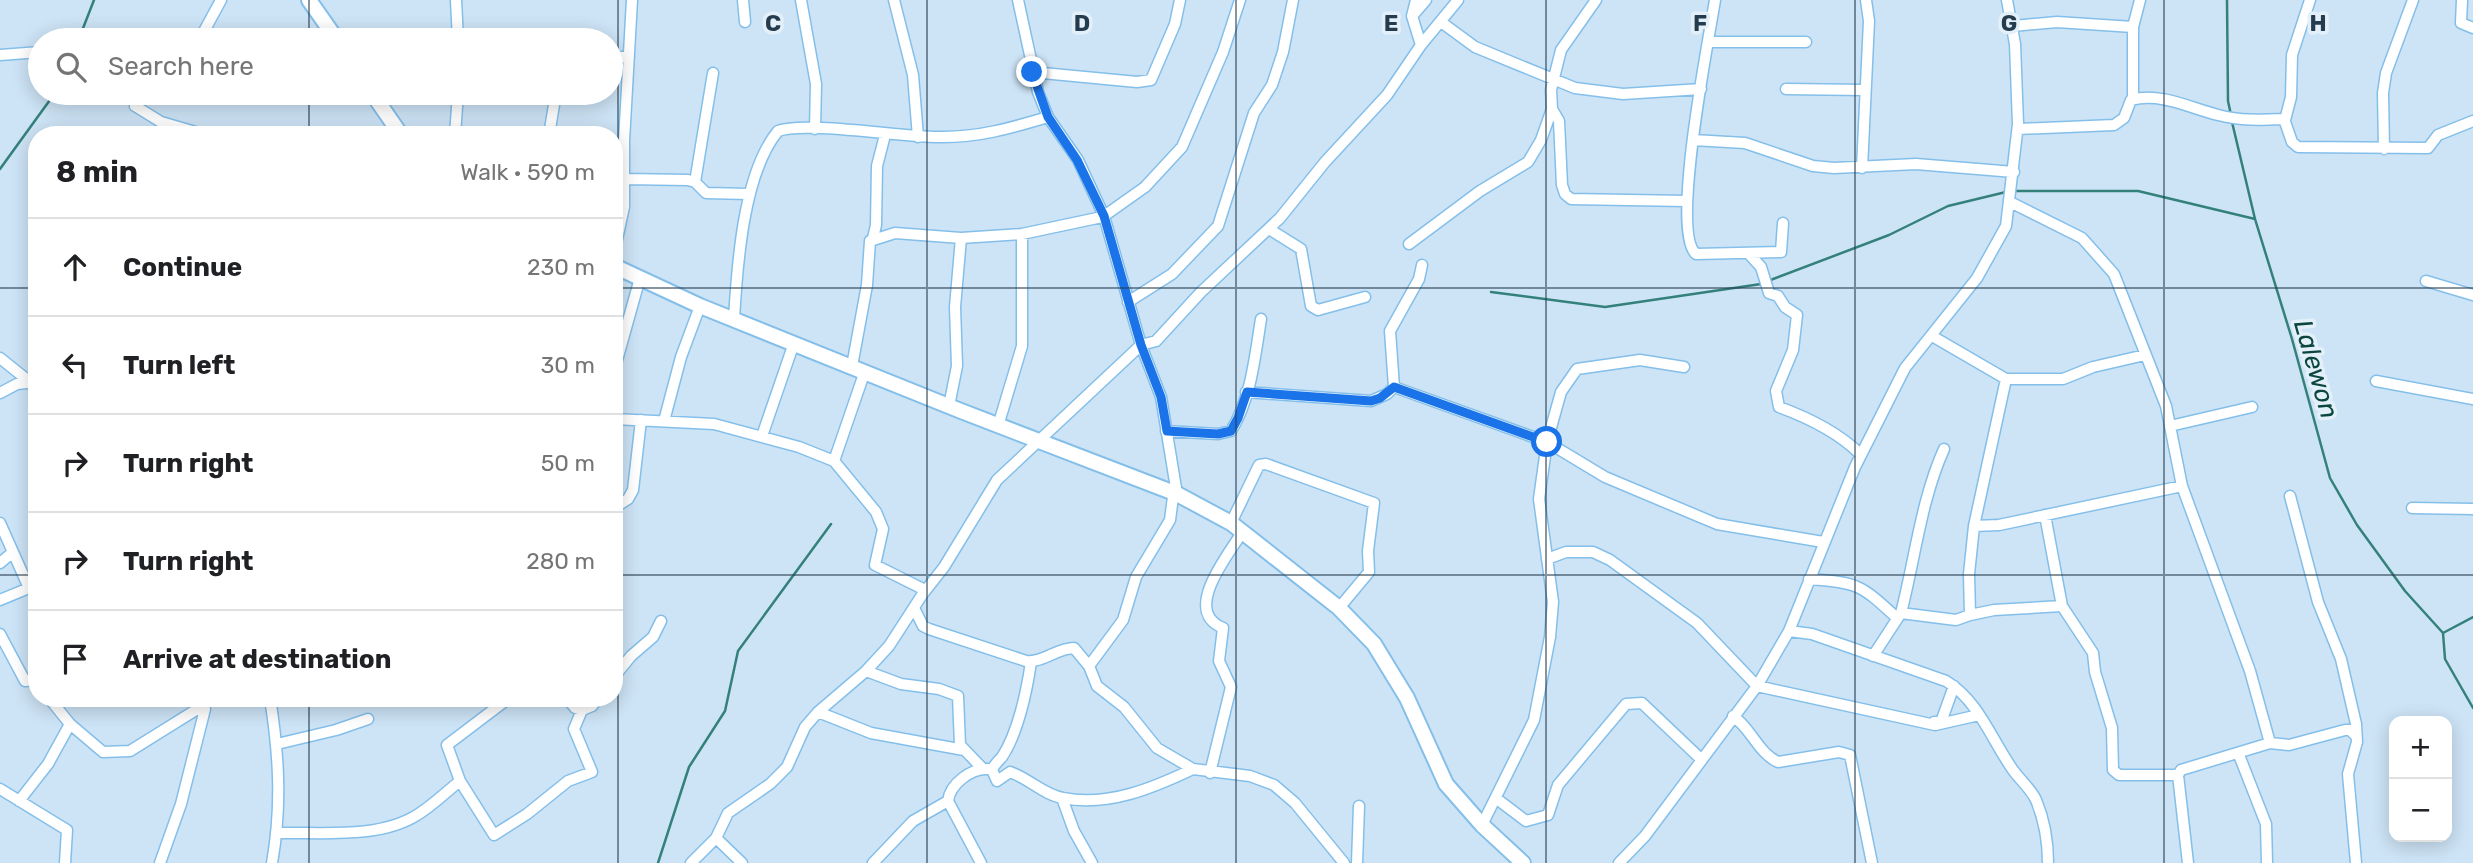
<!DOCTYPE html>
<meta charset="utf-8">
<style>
:root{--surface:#fff;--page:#f2f2f2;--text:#202124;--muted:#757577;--line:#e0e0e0}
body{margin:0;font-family:Rubik,sans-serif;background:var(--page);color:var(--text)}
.controls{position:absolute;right:21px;bottom:21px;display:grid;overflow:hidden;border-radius:14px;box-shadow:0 4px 18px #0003}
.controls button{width:63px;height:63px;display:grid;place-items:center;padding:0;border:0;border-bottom:2px solid var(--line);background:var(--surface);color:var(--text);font:35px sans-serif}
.stop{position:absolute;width:21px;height:21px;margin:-16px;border:5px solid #1a73e8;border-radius:50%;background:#fff}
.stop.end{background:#1a73e8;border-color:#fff;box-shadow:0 2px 7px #0008}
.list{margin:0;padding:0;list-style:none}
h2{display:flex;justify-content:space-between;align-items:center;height:91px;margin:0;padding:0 28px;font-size:30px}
h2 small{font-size:23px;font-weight:400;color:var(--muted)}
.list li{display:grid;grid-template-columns:46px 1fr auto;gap:21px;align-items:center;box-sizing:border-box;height:98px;padding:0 28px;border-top:2px solid var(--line)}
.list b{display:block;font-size:26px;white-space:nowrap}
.list em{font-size:23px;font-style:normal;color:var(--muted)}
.icon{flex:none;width:38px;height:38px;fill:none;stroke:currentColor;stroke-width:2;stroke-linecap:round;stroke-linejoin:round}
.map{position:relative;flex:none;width:2473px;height:863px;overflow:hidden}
.search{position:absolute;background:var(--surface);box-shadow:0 4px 18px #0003;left:28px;top:28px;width:595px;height:77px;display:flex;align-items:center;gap:18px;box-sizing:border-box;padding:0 24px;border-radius:38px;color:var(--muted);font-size:26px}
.panel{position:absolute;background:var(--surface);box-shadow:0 4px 18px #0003;left:28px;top:126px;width:595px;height:581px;border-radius:28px}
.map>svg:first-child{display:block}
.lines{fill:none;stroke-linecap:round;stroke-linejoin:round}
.stream{stroke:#34817c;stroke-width:2.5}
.street-casing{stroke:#84bfea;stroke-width:13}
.secondary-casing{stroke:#84bfea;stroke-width:18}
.street{stroke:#fff;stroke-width:10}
.secondary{stroke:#fff;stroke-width:14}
.route{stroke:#1a73e8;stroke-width:9}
.grid{fill:none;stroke:#243c4e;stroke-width:2;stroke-opacity:0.55}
.labels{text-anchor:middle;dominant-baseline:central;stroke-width:7;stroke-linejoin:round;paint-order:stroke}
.water-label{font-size:26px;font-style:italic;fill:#0c473f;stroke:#e4f0f9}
.grid-label{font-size:23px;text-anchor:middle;font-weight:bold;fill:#243c4e;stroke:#e4f0f9;stroke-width:7;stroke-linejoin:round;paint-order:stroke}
</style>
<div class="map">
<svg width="2473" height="863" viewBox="0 0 2473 863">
<rect width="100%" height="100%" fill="#cde4f6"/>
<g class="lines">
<!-- stream -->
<path class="stream" d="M2227,0L2228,101L2231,115
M80,36L94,0
M2232,122L2255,219L2292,339L2330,478L2357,525L2405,591L2443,633L2445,659L2473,708
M0,169L55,93
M2013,191H2138L2255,219
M1768,281L1889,235L1948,206L2006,192
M1491,292L1605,307L1761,284
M2443,633L2473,617
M658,863L689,767L725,711L738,651L831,524"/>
<defs>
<path id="street" d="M456,0L458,40
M743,0L745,22
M801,0L816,84L815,129
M894,0L913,75L918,137
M1018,0L1038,92L1048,117L1078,160L1104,216L1141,345L1161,397L1177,494L1173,497L1170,520L1136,577L1123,620L1089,666
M1416,0L1412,16L1421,45
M1596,0L1561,50L1551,90L1552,109L1559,121L1562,185L1565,194L1571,199L1686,201
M1715,0C1709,39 1670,232 1696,254L1781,252L1783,223
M2462,0L2461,23L2473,28
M1413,15L1426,0
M1441,22L1475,47L1575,88L1623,94L1701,89
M2013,26L2057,22L2133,27
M77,40H78
M195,40L202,35L221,0
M1709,42H1806
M0,55L40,52
M611,57H629
M1032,72L1137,82L1151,80L1175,24L1180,0
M1786,89L1865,90
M141,93L135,106L161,122L206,135
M2133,99V27L2140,0
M2285,120L2291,97L2292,55L2310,0
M2018,129L2114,125L2124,118L2131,100C2161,92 2190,108 2218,115C2241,121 2261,120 2284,119L2292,142L2298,147L2428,148L2438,135L2473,121
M455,135L458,93
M549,135L556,93
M1693,140L1745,143L1813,166L1834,168L1916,164L2014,172
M2384,149L2383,93L2386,73L2413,0
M1862,168L1869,21L1866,0
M625,179L688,180L695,182L706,193L749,194
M695,182L713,73
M2010,202L2082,238L2114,274L2166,406L2182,486L2250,671L2270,743
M1104,216L1145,187L1182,147L1223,52L1240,0
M1269,229L1301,249L1311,306L1318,310L1365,297
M873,238L876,225L877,166L885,135
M961,238L1022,234L1102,217
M1409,244L1480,191L1528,162L1541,140L1552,109
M614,253L624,207V141L632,0
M1750,255L1761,267L1769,293L1778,296L1785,307L1797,315L1793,350L1776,391L1779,407C1809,418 1838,432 1860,454
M2426,281L2473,295
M36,302H37
M1128,302L1172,274L1218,226L1254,113L1272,85L1283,52L1293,0
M734,319C737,267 743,173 778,131C804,121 902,137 938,137C977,138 1011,128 1048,117
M0,358L30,382
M852,366L867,285L870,241L895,233L961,238L955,307L957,366L949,406
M1684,367L1640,360L1577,369L1561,392L1547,442L1605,477L1717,524L1823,542
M614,371L640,278
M2006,379H2063L2093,367L2145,355
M2376,381L2473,399
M1394,387L1390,331L1419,279L1422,265
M1246,392L1371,401L1387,394L1394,387L1547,442L1539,499L1553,602L1550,637L1534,720L1482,825
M0,393L17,384L37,382
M37,417V441
M614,419L714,424L799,447L834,461L876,512L883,529L875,565L925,590
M664,421L681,357L700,306
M998,426L1022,346V234
M2170,426L2252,407
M1166,431L1218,434L1231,431C1251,399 1255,356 1261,319
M762,436L794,343
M834,461L865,371
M2290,496L2318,602L2341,659L2356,724L2357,742L2348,774L2356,863
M614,508L628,499L633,490L641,420
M2412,508L2473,509
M2045,515L2062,606L2093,653L2095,672L2112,728L2113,770L2119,775H2178
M0,523L29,588L0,600
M1231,523L1259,465L1266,464L1374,503L1368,551L1369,572L1339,608
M1974,526L1999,525L2182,486
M1547,559L1566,552H1593L1610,560L1697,623L1757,686L1935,725L1979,715
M0,563L13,552
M1809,579C1859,583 1860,584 1897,618
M914,608L923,626L929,629L1026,661C1043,663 1057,648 1074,648L1089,666L1097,686L1124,707L1157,748L1193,769L1250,776L1274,785L1295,803L1344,863
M1901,613C1915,559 1921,500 1944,449
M1970,615L1994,610L2062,606
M1789,631L1812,634L1946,681C1979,701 1991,739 2013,770C2020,780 2031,789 2036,800C2044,819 2048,842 2048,863
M0,634L25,681L37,680
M1873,656L1901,613L1956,620L1970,615L1969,574L1974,526L2006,379L1932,336
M1031,662C1027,690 1018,733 1002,757C998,761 994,765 992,770L997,781L1010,772C1028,778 1044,795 1063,798C1108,807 1153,788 1193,769
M866,671L901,684L939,689L958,696L960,745L983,769
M614,677L631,656L653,637L661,621
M49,698L70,724L103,752L130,751L199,708L205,709L181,804L160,863
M270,698C279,755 282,806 272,863
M509,698L447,745L460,781L494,835L527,814L568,781L592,772L574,729L582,710L592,706L598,698
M567,698L575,708L582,710
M818,712L871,733L964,750
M1733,716C1751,728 1758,753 1778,762L1839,752L1850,755L1872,863
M1934,722H1941L1954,686
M277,744L336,730L368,719
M2239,755L2266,824L2267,863
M1210,773L1231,687L1219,661L1223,628C1181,611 1229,554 1243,531
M0,789L67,830L65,863
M1062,798L1074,831L1092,863
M1497,799L1526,821L1548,815L1558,785L1626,704L1642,703L1702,760
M19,801L48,764L70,724
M277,833C321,832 379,839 417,815C432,806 446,792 460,781
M716,838L742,863
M691,863L716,838L728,813L770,784L787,767L805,727L818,712L866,671L889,646L922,595L944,567L997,480L1141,345L1156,341L1201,292L1280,218L1325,162L1387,95L1421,45L1458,0
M873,863L913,821L948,801
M981,863L948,801C950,784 971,768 988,769
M1357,863L1359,806
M1619,863L1645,836L1757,686L1789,631L1855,467L1905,368L1977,278L2006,226L2018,124L2015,44L2007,0
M2188,863L2178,775L2181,770L2270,743L2289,745L2345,730H2350L2356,736"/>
<path id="secondary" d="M309,0L337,40
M372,93L401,135
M614,266L700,306L961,411L1177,494L1231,523L1339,608L1374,644L1407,698L1446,784L1482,825L1523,863"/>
</defs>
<!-- street casing -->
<use href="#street" class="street-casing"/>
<!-- secondary casing -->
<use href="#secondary" class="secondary-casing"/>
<!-- street -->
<use href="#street" class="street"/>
<!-- secondary -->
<use href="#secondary" class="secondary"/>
</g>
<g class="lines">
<!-- route -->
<path class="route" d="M1032,72L1048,117L1077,160L1104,216L1141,345L1161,397L1167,431L1218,434L1231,431L1238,418L1247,392L1371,401L1380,398L1394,387L1547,442"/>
</g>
<!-- grid -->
<path class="grid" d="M309,0V40M618,0V863M927,0V863M1236,0V863M1546,0V863M1855,0V863M2164,0V863M309,93V135M0,288H37M614,288H2473M0,575H37M614,575H2473M309,698V863"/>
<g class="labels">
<!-- water labels -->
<g class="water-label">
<text transform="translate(2316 369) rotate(74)">Lalewon</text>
</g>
</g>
<g class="grid-label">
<text x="773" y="31">C</text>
<text x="1082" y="31">D</text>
<text x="1391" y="31">E</text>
<text x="1700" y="31">F</text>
<text x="2009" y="31">G</text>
<text x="2318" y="31">H</text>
</g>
</svg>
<div class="controls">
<button>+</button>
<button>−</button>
</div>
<div class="stop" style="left:1547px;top:442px"></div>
<div class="stop end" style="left:1032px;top:72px"></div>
<div class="search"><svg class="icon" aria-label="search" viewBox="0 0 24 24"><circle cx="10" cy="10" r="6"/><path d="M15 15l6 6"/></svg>Search here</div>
<section class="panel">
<h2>8 min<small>Walk · 590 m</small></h2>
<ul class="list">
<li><svg class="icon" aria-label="ahead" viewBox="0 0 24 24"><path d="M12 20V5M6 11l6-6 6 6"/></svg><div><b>Continue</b></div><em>230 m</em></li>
<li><svg class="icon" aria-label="left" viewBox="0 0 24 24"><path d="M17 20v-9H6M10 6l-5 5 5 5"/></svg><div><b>Turn left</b></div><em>30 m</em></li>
<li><svg class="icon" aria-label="right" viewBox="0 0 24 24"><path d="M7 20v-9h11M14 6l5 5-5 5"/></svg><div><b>Turn right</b></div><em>50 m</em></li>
<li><svg class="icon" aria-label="right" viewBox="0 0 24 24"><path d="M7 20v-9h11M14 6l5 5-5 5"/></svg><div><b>Turn right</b></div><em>280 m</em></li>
<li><svg class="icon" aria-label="arrive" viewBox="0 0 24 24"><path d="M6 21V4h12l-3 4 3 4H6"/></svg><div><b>Arrive at destination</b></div></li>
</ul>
</section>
</div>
